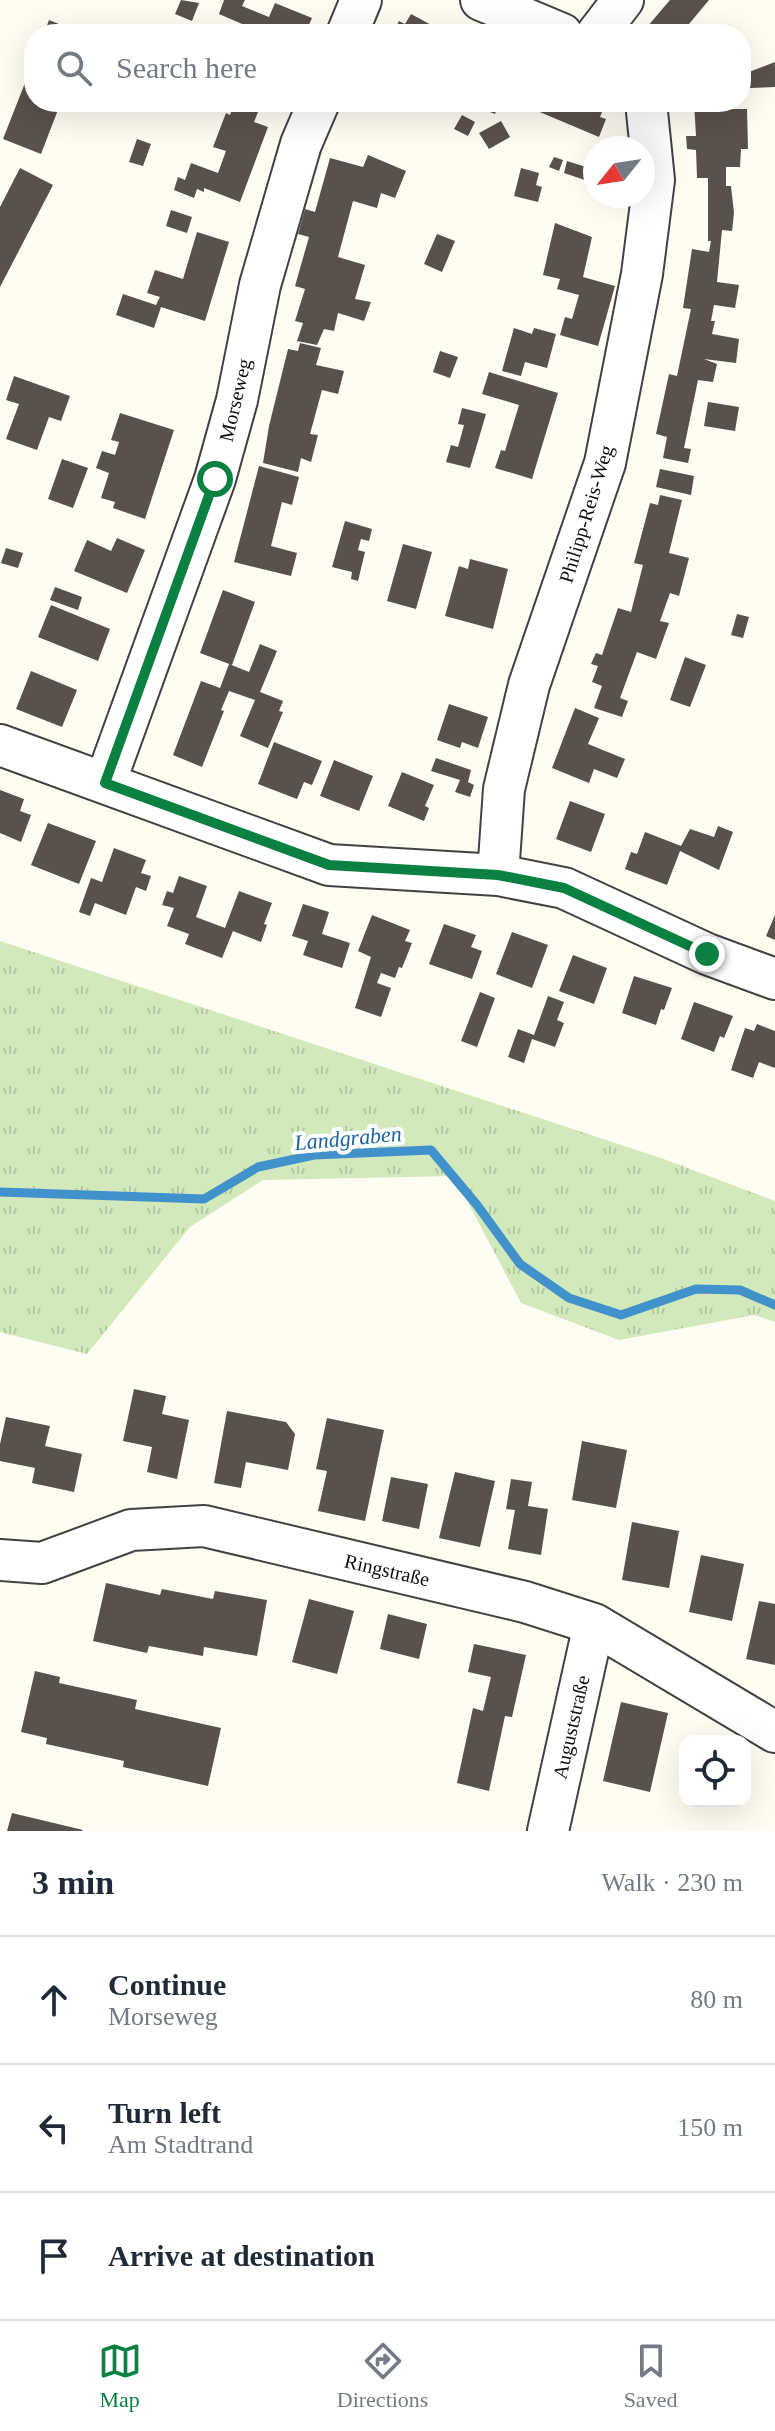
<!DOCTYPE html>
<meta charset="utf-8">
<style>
:root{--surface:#fff;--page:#f2f2f3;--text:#1f2937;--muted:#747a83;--line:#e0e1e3;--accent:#0b8043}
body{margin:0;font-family:Georgia,serif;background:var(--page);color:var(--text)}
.controls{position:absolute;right:24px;bottom:24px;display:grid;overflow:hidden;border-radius:16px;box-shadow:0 8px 32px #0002}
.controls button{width:72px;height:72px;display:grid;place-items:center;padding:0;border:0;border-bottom:2px solid var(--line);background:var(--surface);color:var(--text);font:40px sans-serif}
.compass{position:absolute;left:583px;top:136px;width:72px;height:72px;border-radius:50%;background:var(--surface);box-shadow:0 8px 32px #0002;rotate:240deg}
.stop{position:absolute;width:24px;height:24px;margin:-18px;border:6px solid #0b8043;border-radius:50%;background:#fff}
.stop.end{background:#0b8043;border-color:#fff;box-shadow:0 2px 8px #0008}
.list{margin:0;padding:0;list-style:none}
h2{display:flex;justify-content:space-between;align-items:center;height:104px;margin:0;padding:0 32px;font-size:34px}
h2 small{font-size:26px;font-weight:400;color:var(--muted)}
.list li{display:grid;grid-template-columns:52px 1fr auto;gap:24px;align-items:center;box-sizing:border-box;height:128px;padding:0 32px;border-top:2px solid var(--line)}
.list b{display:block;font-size:30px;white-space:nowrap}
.list p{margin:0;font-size:26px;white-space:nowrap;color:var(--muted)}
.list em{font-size:26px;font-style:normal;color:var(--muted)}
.icon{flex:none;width:44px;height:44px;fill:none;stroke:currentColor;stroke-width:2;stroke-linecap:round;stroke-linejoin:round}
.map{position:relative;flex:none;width:775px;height:1831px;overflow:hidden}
.search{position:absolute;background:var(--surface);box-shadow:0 8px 32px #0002;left:24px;right:24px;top:24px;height:88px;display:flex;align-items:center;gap:20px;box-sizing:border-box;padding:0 28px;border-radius:32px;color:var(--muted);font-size:30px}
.sheet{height:488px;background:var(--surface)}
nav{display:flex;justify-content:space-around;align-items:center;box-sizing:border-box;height:112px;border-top:2px solid var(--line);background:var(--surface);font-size:22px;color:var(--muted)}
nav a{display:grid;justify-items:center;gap:4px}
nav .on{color:var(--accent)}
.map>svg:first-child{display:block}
.grass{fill:url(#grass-tufts)}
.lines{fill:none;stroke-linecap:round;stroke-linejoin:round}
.stream{stroke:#4191ca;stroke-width:9}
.building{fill:#58514c}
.minor-casing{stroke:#424242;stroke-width:44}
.minor{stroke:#fff;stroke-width:40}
.route{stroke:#0b8043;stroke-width:10}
.labels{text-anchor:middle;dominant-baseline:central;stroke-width:8;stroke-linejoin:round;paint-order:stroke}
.street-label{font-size:20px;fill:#0f0f0f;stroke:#fff}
.water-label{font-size:22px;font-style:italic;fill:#1b639e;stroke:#fff}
</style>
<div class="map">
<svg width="775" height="1831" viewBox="0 0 775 1831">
<defs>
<pattern id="grass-tufts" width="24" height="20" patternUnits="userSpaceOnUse" patternTransform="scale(2)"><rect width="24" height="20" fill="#d2e9bc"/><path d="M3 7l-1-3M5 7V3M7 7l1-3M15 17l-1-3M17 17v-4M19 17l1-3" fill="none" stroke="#b3c7a0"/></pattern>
</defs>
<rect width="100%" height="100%" fill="#fffcf2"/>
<!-- grass -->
<path class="grass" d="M0,941L661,1158L775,1201V1322L754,1315L619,1340L521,1303L454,1176L263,1180L190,1227L87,1354L0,1332Z"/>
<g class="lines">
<!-- stream -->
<path class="stream" d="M0,1192L204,1199L258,1167L314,1155L431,1150L477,1205L520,1264L569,1298L621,1315L696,1289L740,1290L775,1305"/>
</g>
<!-- building -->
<path class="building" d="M181,0L199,3L192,21L175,14Z
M224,0H245L242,6L269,17L275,3L312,18L305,34H265L219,14Z
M670,0H709L689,24L701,34H656L647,27Z
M411,14L448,34H392L399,21L405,24Z
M49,20L84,34H44Z
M34,60V102H61L41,154L3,139Z
M775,62V87L750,88L749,72Z
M235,102H262L254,122L268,127L240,202L204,188V192L197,189L194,198L174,190L178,177L185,180L191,163L218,173L226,151L213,147L226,113L230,115Z
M465,102H499L495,114Z
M516,102H599L605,105L600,117L606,119L599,137Z
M694,102H724V109H747L748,149H741L740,167H726V186H731L734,213L732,231L722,230L717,282L739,285L735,308L714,305L711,321H715L712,334L739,339L736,363L704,359L717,364L713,382L698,380L684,448L691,449L688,463L663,458L667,437L656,434L669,374L677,376L691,309L683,308L692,249L709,252L711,241H708V178H697L696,150L687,149L686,136H696Z
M462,115L475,122L468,136L454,129Z
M501,121L510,137L489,149L479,133Z
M610,137L622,142L620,148H606Z
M137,139L151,144L143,166L129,162Z
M368,155L406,171L395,198L381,193L377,208L353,201L338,257L365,265L355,299L371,302L364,321L338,313L334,331L324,329L317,345L297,341L303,323L295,321L305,289L295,286L309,237L298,234L305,209L315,212L330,158L363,167Z
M554,157L563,160L559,171L549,167Z
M567,161L589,168L585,180L564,173Z
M20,168L53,185L0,287V207Z
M521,168L539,173L536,185L542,187L538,202L514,196Z
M171,210L192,217L187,233L166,226Z
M555,223L592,237L583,277L615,286L598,346L560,335L565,317L572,319L579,295L557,289L560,279L543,275Z
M197,232L229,242L205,321L161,307L154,328L116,315L123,294L156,305L160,297L147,293L155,270L183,279Z
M437,234L455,241L442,272L424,264Z
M514,328L532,334L534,328L556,334L547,368L525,362L521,376L502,371Z
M300,343L321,348L316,365L344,371L338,394L322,390L310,434L318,435L311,462L301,458L298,472L263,463L269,426L288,349L298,351Z
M440,351L458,357L450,378L433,372Z
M489,372L558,393L532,479L495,468L501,450L505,451L519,405L482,394Z
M14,376L70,396L61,421L49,417L37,450L6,439L19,404L6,400Z
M708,402L739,407L735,431L704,426Z
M462,408L486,414L470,468L446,462L451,445L458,447L464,425L458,424Z
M120,413L174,430L145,519L113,508L115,502L101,498L109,473L96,468L102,451L115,455L119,442L111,440Z
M62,459L88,468L73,508L48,499Z
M259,466L299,477L292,505L282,502L271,546L297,553L291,576L234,562Z
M660,469L694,476L691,495L656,487Z
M660,495L682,500L669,553L689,558L679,596L670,593L660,621L669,623L656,659L637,652L620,698L628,701L622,717L594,708L602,686L592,682L598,666L591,664L596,653L602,655L618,608L631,612L643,565L634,563L650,503L658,505Z
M345,521L372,529L369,541L361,539L358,550L365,552L358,581L351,579L352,572L332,567Z
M117,538L145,550L127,593L74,571L87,540L111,551Z
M403,544L432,552L416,609L387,601Z
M6,548L23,553L18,568L1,563Z
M470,559L508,569L493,629L445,616L459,566L468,569Z
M55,587L82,597L78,610L50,600Z
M223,590L255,602L232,665L200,653Z
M51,605L110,629L98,661L38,637Z
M737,614L749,617L743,638L731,635Z
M260,644L277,651L260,692L283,701L279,711L283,712L268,748L240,736L255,700L229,691L221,710L224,711L202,767L173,755L201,681L220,688L229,664L249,672Z
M685,657L706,665L690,707L670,700Z
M31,671L77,690L62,727L16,709Z
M449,704L488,717L478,748L462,742L460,748L437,740Z
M575,708L599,718L588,744L625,759L617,778L594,769L589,783L552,768Z
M274,742L322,761L312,785L304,782L297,799L258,784Z
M436,758L471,770L468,782L474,785L470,797L455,792L460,780L431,771Z
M334,760L373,776L359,811L320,796Z
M402,772L434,785L425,806L429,808L424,821L388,806Z
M0,790L24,799L20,811L31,815L21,842L0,833Z
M570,801L605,814L591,852L556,839Z
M48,823L96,841L79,884L31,865Z
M718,826L733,832L719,870L680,851L667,885L625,869L631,852L637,854L645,832L681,846L690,829L714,837Z
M114,848L146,860L141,873L151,876L146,891L136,887L126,915L95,903L90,916L79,912L91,878L102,882Z
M179,876L207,886L196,917L225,928L239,891L272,903L264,924L267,925L261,942L233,931L222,958L185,944L189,934L167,926L174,908L162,905L167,891L173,893Z
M303,904L329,912L322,934L350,943L342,968L303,955L308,941L292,936Z
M372,915L410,930L405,941L412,943L402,968L399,967L395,978L381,973L377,983L391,988L381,1017L355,1008L371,957L358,951Z
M775,915V940L766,936Z
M444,924L476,935L471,947L482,951L472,979L429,964Z
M512,932L548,945L532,988L496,974Z
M573,955L607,968L594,1004L559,991Z
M634,976L672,988L664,1010L661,1009L656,1025L622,1013Z
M480,992L495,998L477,1047L461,1041Z
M548,996L564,1002L557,1020L564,1023L555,1047L532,1039L524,1063L508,1057L518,1029L534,1035Z
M694,1002L733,1016L724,1038L720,1036L714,1052L681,1039Z
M757,1024L775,1031V1068L759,1062L753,1078L731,1070L745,1028L754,1031Z
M134,1389L166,1396L162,1414L189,1420L177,1479L147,1472L152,1447L123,1441Z
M227,1411L286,1422L295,1434L288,1470L246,1462L241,1488L214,1483Z
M6,1417L50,1426L45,1446L82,1454L74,1492L32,1483L35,1468L0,1461V1444Z
M327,1418L384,1430L365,1521L318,1511L327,1471L316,1469Z
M582,1441L627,1450L616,1508L572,1500Z
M455,1472L495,1481L480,1547L439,1538Z
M391,1477L428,1484L419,1529L382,1521Z
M511,1479L532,1482L528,1506L548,1509L541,1555L508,1549L515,1510L506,1509Z
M632,1522L679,1531L669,1588L622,1580Z
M701,1555L744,1564L732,1621L689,1612Z
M106,1583L160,1595L162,1589L213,1599L215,1591L267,1600L257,1656L204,1647L203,1656L149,1646L147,1653L93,1641Z
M309,1599L354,1611L337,1674L292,1662Z
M759,1601L775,1604V1665L746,1659Z
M388,1614L427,1624L419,1659L380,1649Z
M474,1644L526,1655L512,1717L505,1716L489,1791L457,1783L473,1708L483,1711L491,1677L468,1672Z
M35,1671L60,1677L59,1683L137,1700L135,1709L221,1728L208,1786L123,1767L124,1761L46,1744L47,1738L21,1732Z
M621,1702L668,1713L650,1792L603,1781Z
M12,1813L83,1830L82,1831H7Z"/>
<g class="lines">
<defs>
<path id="minor" d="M481,0L562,34
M347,34L361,0
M597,34L623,0
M0,745L329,865L498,875L564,888L707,954L775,979
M105,783L215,479L237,400L260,285L301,144L319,102
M498,875L504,789L529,685L605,463L642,274L654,180L646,102
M0,1560L42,1563L131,1530L204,1526L525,1602L594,1624L775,1732
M548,1831L594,1624"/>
</defs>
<!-- minor casing -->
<use href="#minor" class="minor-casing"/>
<!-- minor -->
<use href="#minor" class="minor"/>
</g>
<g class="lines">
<!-- route -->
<path class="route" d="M215,479L105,783L329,865L498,875L564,888L707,954"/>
</g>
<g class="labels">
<!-- street labels -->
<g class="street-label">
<text transform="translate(235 400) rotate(-77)">Morseweg</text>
<text transform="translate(586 514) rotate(-73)">Philipp-Reis-Weg</text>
<text transform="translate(387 1570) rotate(13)">Ringstraße</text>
<text transform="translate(571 1727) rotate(-77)">Auguststraße</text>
</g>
<!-- water labels -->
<g class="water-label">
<text transform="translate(348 1138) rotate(-5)">Landgraben</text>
</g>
</g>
</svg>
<div class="controls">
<button><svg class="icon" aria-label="locate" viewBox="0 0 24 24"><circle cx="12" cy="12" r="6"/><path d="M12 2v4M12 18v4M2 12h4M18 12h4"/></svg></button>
</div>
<svg class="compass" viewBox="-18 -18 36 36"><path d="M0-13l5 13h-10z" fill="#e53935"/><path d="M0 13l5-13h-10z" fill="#747a83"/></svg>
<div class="stop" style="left:215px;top:479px"></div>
<div class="stop end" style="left:707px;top:954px"></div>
<div class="search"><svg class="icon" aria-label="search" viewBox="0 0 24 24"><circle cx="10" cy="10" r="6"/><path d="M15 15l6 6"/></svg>Search here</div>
</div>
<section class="sheet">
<h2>3 min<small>Walk · 230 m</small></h2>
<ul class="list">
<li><svg class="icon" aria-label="ahead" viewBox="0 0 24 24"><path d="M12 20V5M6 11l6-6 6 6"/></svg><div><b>Continue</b><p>Morseweg</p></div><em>80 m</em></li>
<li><svg class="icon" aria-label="left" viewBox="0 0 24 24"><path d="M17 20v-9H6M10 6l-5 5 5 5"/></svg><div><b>Turn left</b><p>Am Stadtrand</p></div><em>150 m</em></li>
<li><svg class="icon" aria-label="arrive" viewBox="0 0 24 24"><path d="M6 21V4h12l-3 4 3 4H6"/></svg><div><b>Arrive at destination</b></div></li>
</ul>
</section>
<nav>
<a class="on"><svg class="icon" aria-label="map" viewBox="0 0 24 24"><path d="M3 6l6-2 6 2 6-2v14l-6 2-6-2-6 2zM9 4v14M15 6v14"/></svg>Map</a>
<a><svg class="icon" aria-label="directions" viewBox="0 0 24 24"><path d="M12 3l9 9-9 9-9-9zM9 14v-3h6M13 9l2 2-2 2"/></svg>Directions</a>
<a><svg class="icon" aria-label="saved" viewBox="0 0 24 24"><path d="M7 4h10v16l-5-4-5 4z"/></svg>Saved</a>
</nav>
